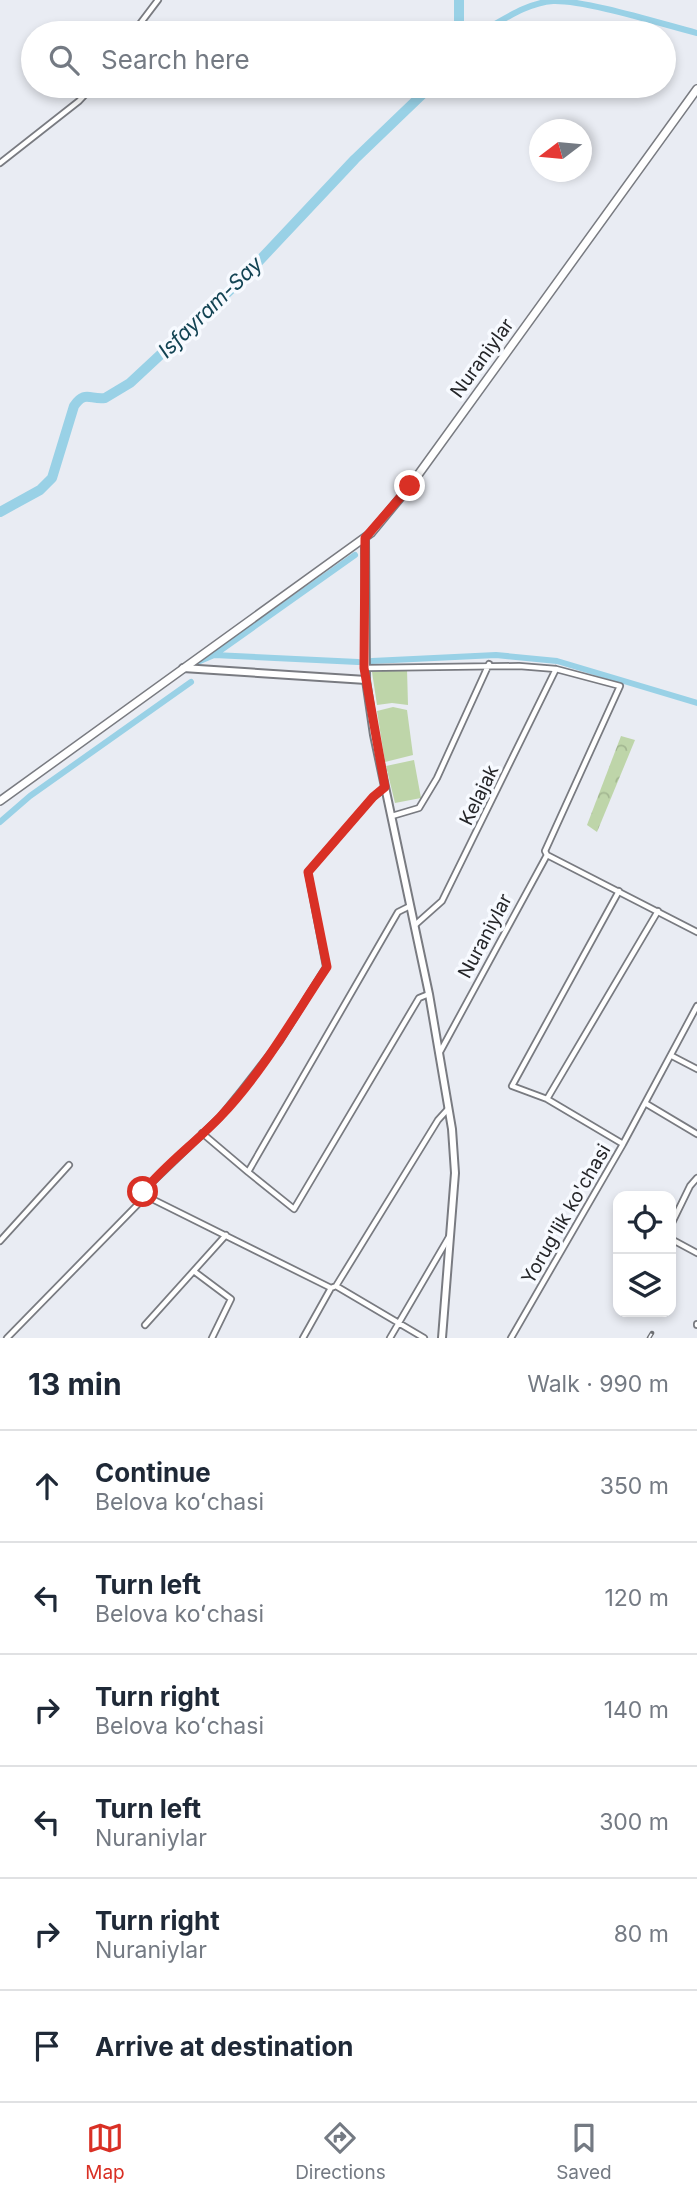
<!DOCTYPE html>
<meta charset="utf-8">
<style>
:root{--surface:#fff;--page:#f6f6f7;--text:#1f2937;--muted:#747a83;--line:#e0e1e3;--accent:#d93025}
body{margin:0;font-family:Inter,sans-serif;background:var(--page);color:var(--text)}
.controls{position:absolute;right:21px;bottom:21px;display:grid;overflow:hidden;border-radius:14px;box-shadow:0 4px 10px #0003}
.controls button{width:63px;height:63px;display:grid;place-items:center;padding:0;border:0;border-bottom:2px solid var(--line);background:var(--surface);color:var(--text);font:35px sans-serif}
.compass{position:absolute;left:529px;top:119px;width:63px;height:63px;border-radius:50%;background:var(--surface);box-shadow:0 4px 10px #0003;rotate:254deg}
.stop{position:absolute;width:21px;height:21px;margin:-16px;border:5px solid #d93025;border-radius:50%;background:#fff}
.stop.end{background:#d93025;border-color:#fff;box-shadow:0 2px 7px #0008}
.list{margin:0;padding:0;list-style:none}
h2{display:flex;justify-content:space-between;align-items:center;height:91px;margin:0;padding:0 28px;font-size:30px}
h2 small{font-size:23px;font-weight:400;color:var(--muted)}
.list li{display:grid;grid-template-columns:46px 1fr auto;gap:21px;align-items:center;box-sizing:border-box;height:112px;padding:0 28px;border-top:2px solid var(--line)}
.list b{display:block;font-size:26px;white-space:nowrap}
.list p{margin:0;font-size:23px;white-space:nowrap;color:var(--muted)}
.list em{font-size:23px;font-style:normal;color:var(--muted)}
.icon{flex:none;width:38px;height:38px;fill:none;stroke:currentColor;stroke-width:2;stroke-linecap:round;stroke-linejoin:round}
.map{position:relative;flex:none;width:697px;height:1338px;overflow:hidden}
.search{position:absolute;background:var(--surface);box-shadow:0 4px 10px #0003;left:21px;right:21px;top:21px;height:77px;display:flex;align-items:center;gap:18px;box-sizing:border-box;padding:0 24px;border-radius:38px;color:var(--muted);font-size:26px}
.sheet{height:763px;background:var(--surface)}
nav{display:flex;justify-content:space-around;align-items:center;box-sizing:border-box;height:98px;border-top:2px solid var(--line);background:var(--surface);font-size:19px;color:var(--muted)}
nav a{display:grid;justify-items:center;gap:4px}
nav .on{color:var(--accent)}
.map>svg:first-child{display:block}
.grass{fill:#bed5a9}
.forest{fill:url(#forest-crowns)}
.lines{fill:none;stroke-linecap:round;stroke-linejoin:round}
.canal{stroke:#99d1e6;stroke-width:6}
.river{stroke:#99d1e6;stroke-width:10}
.street-casing{stroke:#797b81;stroke-width:8}
.secondary-casing{stroke:#797b81;stroke-width:10}
.primary-casing{stroke:#797b81;stroke-width:10}
.street{stroke:#fff;stroke-width:4.5}
.secondary{stroke:#fff;stroke-width:6}
.primary{stroke:#fff;stroke-width:7}
.rail-casing{stroke:#6d6f73;stroke-width:4.5}
.rail{stroke:#f7faff;stroke-width:2;stroke-dasharray:5;stroke-linecap:butt}
.route{stroke:#d93025;stroke-width:9}
.labels{text-anchor:middle;dominant-baseline:central;stroke-width:7;stroke-linejoin:round;paint-order:stroke}
.street-label{font-size:19px;fill:#252629;stroke:#f7faff}
.water-label{font-size:21px;font-style:italic;fill:#124353;stroke:#f7faff}
</style>
<div class="map">
<svg width="697" height="1338" viewBox="0 0 697 1338">
<defs>
<pattern id="forest-crowns" width="20" height="18" patternUnits="userSpaceOnUse" patternTransform="scale(1.75)"><rect width="20" height="18" fill="#bed5a9"/><path d="M2 6a3 3 0 1 1 6 0M12 15a3 3 0 1 1 6 0" fill="none" stroke="#a3b791"/></pattern>
</defs>
<rect width="100%" height="100%" fill="#e9ecf3"/>
<!-- grass -->
<path class="grass" d="M407,669L408,705L392,703L377,705L372,672Z
M393,707L407,710L413,755L385,762L377,711Z
M414,760L421,798L395,803L386,766Z"/>
<!-- forest -->
<path class="forest" d="M621,736L635,740L597,832L587,825Z"/>
<g class="lines">
<!-- canal -->
<path class="canal" d="M479,33C502,21 526,3 553,1C586,0 662,24 697,33
M214,655L358,662
M200,661L214,655L355,555
M372,661L496,655L557,661L697,703
M0,822L30,796L191,682"/>
<!-- river -->
<path class="river" d="M459,0V33
M0,512L40,490L52,478L74,406C85,390 90,400 105,398L130,383L244,277L355,159L431,86"/>
<defs>
<path id="street" d="M133,33L158,0
M0,163L79,101L93,86
M366,668L519,666L556,669L620,686L545,851L547,855L440,1052
M392,816L419,808L437,778L489,664
M547,855L697,932
M619,891L512,1086L547,1099L623,1144
M410,906L398,912L248,1172L294,1209L419,998L429,994
M415,925L442,901L556,669
M672,1056L697,1069
M547,1099L658,911
M645,1103L697,1134
M202,1133L248,1172
M146,1196L331,1288L336,1286L424,1338
M671,1225L690,1186L697,1178
M671,1239L697,1253
M0,1241L69,1165
M195,1272L231,1299L212,1338
M336,1286L438,1120L448,1109
M145,1325L226,1235
M697,1325V1324
M7,1338L146,1196L143,1191L220,1117L241,1091L280,1041L326,967L308,872L373,797L385,788
M303,1338L331,1288
M390,1338L449,1237
M511,1338L623,1144L697,1006"/>
<path id="secondary" d="M365,538L366,680L374,735L429,994L452,1129L455,1173L442,1338
M183,668L366,680"/>
<path id="primary" d="M0,801L371,533L410,486L697,89"/>
</defs>
<!-- street casing -->
<use href="#street" class="street-casing"/>
<!-- secondary casing -->
<use href="#secondary" class="secondary-casing"/>
<!-- primary casing -->
<use href="#primary" class="primary-casing"/>
<!-- street -->
<use href="#street" class="street"/>
<!-- secondary -->
<use href="#secondary" class="secondary"/>
<!-- primary -->
<use href="#primary" class="primary"/>
<defs>
<path id="rail" d="M649,1338L652,1333"/>
</defs>
<!-- rail casing -->
<use href="#rail" class="rail-casing"/>
<!-- rail -->
<use href="#rail" class="rail"/>
</g>
<g class="lines">
<!-- route -->
<path class="route" d="M143,1192C165,1165 195,1143 220,1117C263,1072 293,1018 327,967L308,872L373,797L385,787L364,668L365,538L410,486"/>
</g>
<g class="labels">
<!-- street labels -->
<g class="street-label">
<text transform="translate(482 358) rotate(-54)">Nuraniylar</text>
<text transform="translate(479 795) rotate(-64)">Kelajak</text>
<text transform="translate(485 936) rotate(-62)">Nuraniylar</text>
<text transform="translate(566 1214) rotate(-60)">Yorug'lik ko'chasi</text>
</g>
<!-- water labels -->
<g class="water-label">
<text transform="translate(210 307) rotate(-44)">Isfayram-Say</text>
</g>
</g>
</svg>
<div class="controls">
<button><svg class="icon" aria-label="locate" viewBox="0 0 24 24"><circle cx="12" cy="12" r="6"/><path d="M12 2v4M12 18v4M2 12h4M18 12h4"/></svg></button>
<button><svg class="icon" aria-label="layers" viewBox="0 0 24 24"><path d="M12 4l9 5-9 5-9-5zM3 14l9 5 9-5"/></svg></button>
</div>
<svg class="compass" viewBox="-18 -18 36 36"><path d="M0-13l5 13h-10z" fill="#e53935"/><path d="M0 13l5-13h-10z" fill="#747a83"/></svg>
<div class="stop" style="left:143px;top:1192px"></div>
<div class="stop end" style="left:410px;top:486px"></div>
<div class="search"><svg class="icon" aria-label="search" viewBox="0 0 24 24"><circle cx="10" cy="10" r="6"/><path d="M15 15l6 6"/></svg>Search here</div>
</div>
<section class="sheet">
<h2>13 min<small>Walk · 990 m</small></h2>
<ul class="list">
<li><svg class="icon" aria-label="ahead" viewBox="0 0 24 24"><path d="M12 20V5M6 11l6-6 6 6"/></svg><div><b>Continue</b><p>Belova koʻchasi</p></div><em>350 m</em></li>
<li><svg class="icon" aria-label="left" viewBox="0 0 24 24"><path d="M17 20v-9H6M10 6l-5 5 5 5"/></svg><div><b>Turn left</b><p>Belova koʻchasi</p></div><em>120 m</em></li>
<li><svg class="icon" aria-label="right" viewBox="0 0 24 24"><path d="M7 20v-9h11M14 6l5 5-5 5"/></svg><div><b>Turn right</b><p>Belova koʻchasi</p></div><em>140 m</em></li>
<li><svg class="icon" aria-label="left" viewBox="0 0 24 24"><path d="M17 20v-9H6M10 6l-5 5 5 5"/></svg><div><b>Turn left</b><p>Nuraniylar</p></div><em>300 m</em></li>
<li><svg class="icon" aria-label="right" viewBox="0 0 24 24"><path d="M7 20v-9h11M14 6l5 5-5 5"/></svg><div><b>Turn right</b><p>Nuraniylar</p></div><em>80 m</em></li>
<li><svg class="icon" aria-label="arrive" viewBox="0 0 24 24"><path d="M6 21V4h12l-3 4 3 4H6"/></svg><div><b>Arrive at destination</b></div></li>
</ul>
</section>
<nav>
<a class="on"><svg class="icon" aria-label="map" viewBox="0 0 24 24"><path d="M3 6l6-2 6 2 6-2v14l-6 2-6-2-6 2zM9 4v14M15 6v14"/></svg>Map</a>
<a><svg class="icon" aria-label="directions" viewBox="0 0 24 24"><path d="M12 3l9 9-9 9-9-9zM9 14v-3h6M13 9l2 2-2 2"/></svg>Directions</a>
<a><svg class="icon" aria-label="saved" viewBox="0 0 24 24"><path d="M7 4h10v16l-5-4-5 4z"/></svg>Saved</a>
</nav>
